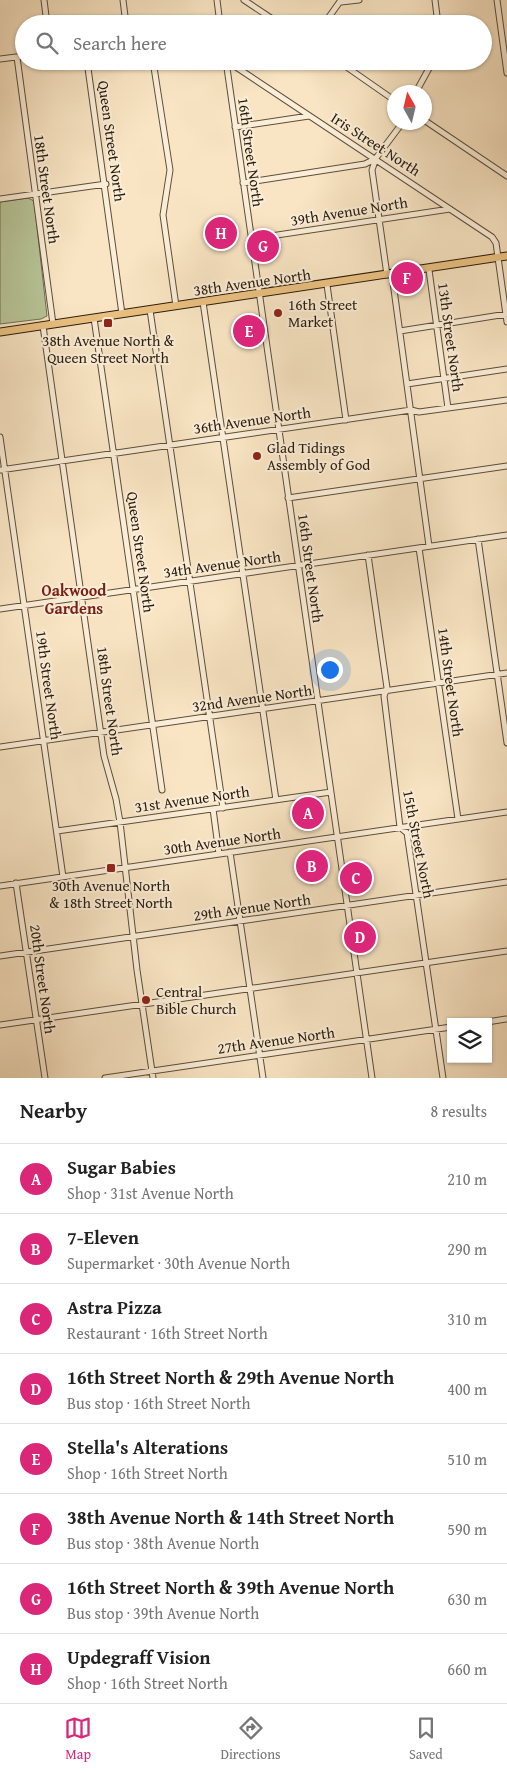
<!DOCTYPE html>
<meta charset="utf-8">
<style>
:root{--surface:#fff;--page:#f6f6f6;--text:#222;--muted:#767676;--line:#e0e0e0;--accent:#db2777}
body{margin:0;font-family:"Gentium Book Plus",serif;background:var(--page);color:var(--text)}
.controls{position:absolute;right:15px;bottom:15px;display:grid;overflow:hidden;border-radius:0px;box-shadow:0 1px 4px #0004}
.controls button{width:45px;height:45px;display:grid;place-items:center;padding:0;border:0;border-bottom:1px solid var(--line);background:var(--surface);color:var(--text);font:25px sans-serif}
.compass{position:absolute;left:387px;top:85px;width:45px;height:45px;border-radius:50%;background:var(--surface);box-shadow:0 1px 4px #0004;rotate:352deg}
.you{position:absolute;left:329px;top:669px;width:18px;height:18px;margin:-12px;border:4px solid #fff;border-radius:50%;background:#1a73e8;box-shadow:0 0 0 8px #1a73e833}
.badge{display:grid;place-items:center;width:32px;height:32px;border-radius:50%;background:var(--accent);color:#fff;font-size:16px;font-weight:700}
.pin{position:absolute;translate:-50% -50%;border:2px solid #fff;box-shadow:0 1px 5px #0006}
.list{margin:0;padding:0;list-style:none}
h2{display:flex;justify-content:space-between;align-items:center;height:65px;margin:0;padding:0 20px;font-size:21px}
h2 small{font-size:16px;font-weight:400;color:var(--muted)}
.list li{display:grid;grid-template-columns:32px 1fr auto;gap:15px;align-items:center;box-sizing:border-box;height:70px;padding:0 20px;border-top:1px solid var(--line)}
.list b{display:block;font-size:19px;white-space:nowrap}
.list p{margin:0;font-size:16px;white-space:nowrap;color:var(--muted)}
.list em{font-size:16px;font-style:normal;color:var(--muted)}
.icon{flex:none;width:28px;height:28px;fill:none;stroke:currentColor;stroke-width:2;stroke-linecap:round;stroke-linejoin:round}
.map{position:relative;flex:none;width:507px;height:1078px;overflow:hidden}
.search{position:absolute;background:var(--surface);box-shadow:0 1px 4px #0004;left:15px;right:15px;top:15px;height:55px;display:flex;align-items:center;gap:12px;box-sizing:border-box;padding:0 18px;border-radius:28px;color:var(--muted);font-size:19px}
.sheet{height:625px;background:var(--surface)}
nav{display:flex;justify-content:space-around;align-items:center;box-sizing:border-box;height:70px;border-top:1px solid var(--line);background:var(--surface);font-size:14px;color:var(--muted)}
nav a{display:grid;justify-items:center;gap:2px}
nav .on{color:var(--accent)}
.map>svg:first-child{display:block}
.green{fill:#b8c699;stroke:#707052}
.lines{fill:none;stroke-linecap:round;stroke-linejoin:round}
.minor-casing{stroke:#5d4e39;stroke-width:7}
.major-casing{stroke:#291b0b;stroke-width:9}
.minor{stroke:#fbeed9;stroke-width:5}
.major{stroke:#ecc282;stroke-width:7}
.poi-dot{fill:#8f2418;stroke:#fbeed9;stroke-width:2}
.labels{text-anchor:middle;dominant-baseline:central;stroke-width:4;stroke-linejoin:round;paint-order:stroke}
.street-label{font-size:15px;fill:#291b0b;stroke:#fbeed9}
.poi-label{font-size:15px;fill:#291b0b;stroke:#fbeed9;text-anchor:start}
.neighbourhood-label{font-size:16px;font-weight:bold;fill:#7a1f14;stroke:#fbeed9}
</style>
<div class="map">
<svg width="507" height="1078" viewBox="0 0 507 1078">
<rect width="100%" height="100%" fill="#f9e5c4"/>
<filter id="stains"><feTurbulence type="fractalNoise" baseFrequency=".004" numOctaves="4"/><feColorMatrix values="0 0 0 0 .2 0 0 0 0 .09 0 0 0 0 .02 0 0 0 .5 -.17"/></filter>
<radialGradient id="worn" r=".72"><stop offset=".6" stop-color="#630" stop-opacity="0"/><stop offset="1" stop-color="#630" stop-opacity=".3"/></radialGradient>
<!-- green -->
<path class="green" d="M28,198L34,201L47,316L41,319L0,324V202Z"/>
<g class="lines">
<defs>
<path id="minor" d="M44,0L47,24
M123,0L126,24
M217,0L220,24
M244,0L280,24
M435,0L438,24
M497,0L507,73
M341,2L359,0
M324,24L341,0
M17,57L53,324
M0,59L24,56
M87,61L122,314
M153,61L170,170L163,215L176,306
M226,61L372,1078
M227,61L492,237L496,243L507,322
M338,61L394,100
M416,92L433,61
M424,120L507,176
M235,127L309,116
M243,183L365,164L375,159
M0,199L106,184
M251,239L450,209
M429,270L448,408
M387,275L372,170L376,158L403,122
M392,275L429,546
M327,285L346,420
M203,302L276,800
M150,310L223,808
M94,318L162,790
M43,326L104,756L116,799L120,822L137,970L153,1078
M400,331L507,314
M407,384L507,369
M0,437L63,877
M0,470L411,410L419,412L507,400
M288,498L507,466
M478,539L507,743
M419,548L458,819
M368,555L387,688L384,696L400,827L407,833L443,1078
M0,609L507,535
M0,747L507,673
M213,809L219,854
M57,831L331,792
M230,852L263,1078
M16,883L45,1078
M0,886L507,812
M0,956L507,882
M487,1022L506,1019
M0,1025L507,951
M105,1078L451,1027"/>
<path id="major" d="M0,332L507,256"/>
</defs>
<!-- minor casing -->
<use href="#minor" class="minor-casing"/>
<!-- major casing -->
<use href="#major" class="major-casing"/>
<!-- minor -->
<use href="#minor" class="minor"/>
<!-- major -->
<use href="#major" class="major"/>
</g>
<!-- markers -->
<g class="poi-dot">
<circle cx="278" cy="313" r="5"/>
<rect x="103" y="318" width="10" height="10" rx="2.5"/>
<circle cx="257" cy="456" r="5"/>
<rect x="106" y="863" width="10" height="10" rx="2.5"/>
<circle cx="146" cy="1000" r="5"/>
</g>
<g class="labels">
<!-- street labels -->
<g class="street-label">
<text transform="translate(112 141) rotate(82)">Queen Street North</text>
<text transform="translate(376 144) rotate(33)">Iris Street North</text>
<text transform="translate(251 152) rotate(82)">16th Street North</text>
<text transform="translate(47 189) rotate(82)">18th Street North</text>
<text transform="translate(349 211) rotate(-9)">39th Avenue North</text>
<text transform="translate(252 282) rotate(-8)">38th Avenue North</text>
<text transform="translate(451 337) rotate(82)">13th Street North</text>
<text transform="translate(252 420) rotate(-8)">36th Avenue North</text>
<text transform="translate(141 552) rotate(82)">Queen Street North</text>
<text transform="translate(222 564) rotate(-8)">34th Avenue North</text>
<text transform="translate(311 568) rotate(82)">16th Street North</text>
<text transform="translate(451 682) rotate(82)">14th Street North</text>
<text transform="translate(49 685) rotate(82)">19th Street North</text>
<text transform="translate(252 698) rotate(-8)">32nd Avenue North</text>
<text transform="translate(110 701) rotate(82)">18th Street North</text>
<text transform="translate(192 799) rotate(-8)">31st Avenue North</text>
<text transform="translate(222 841) rotate(-8)">30th Avenue North</text>
<text transform="translate(419 844) rotate(79)">15th Street North</text>
<text transform="translate(252 907) rotate(-8)">29th Avenue North</text>
<text transform="translate(43 979) rotate(82)">20th Street North</text>
<text transform="translate(276 1040) rotate(-8)">27th Avenue North</text>
</g>
<!-- poi labels -->
<g class="poi-label">
<text x="288" y="304">16th Street<tspan x="288" dy="17">Market</tspan></text>
<text x="108" y="340" text-anchor="middle">38th Avenue North &amp;<tspan x="108" dy="17">Queen Street North</tspan></text>
<text x="267" y="447">Glad Tidings<tspan x="267" dy="17">Assembly of God</tspan></text>
<text x="111" y="885" text-anchor="middle">30th Avenue North<tspan x="111" dy="17">&amp; 18th Street North</tspan></text>
<text x="156" y="991">Central<tspan x="156" dy="17">Bible Church</tspan></text>
</g>
<!-- neighbourhood labels -->
<g class="neighbourhood-label">
<text x="74" y="590">Oakwood<tspan x="74" dy="18">Gardens</tspan></text>
</g>
</g>
<rect width="100%" height="100%" filter="url(#stains)"/>
<rect width="100%" height="100%" fill="url(#worn)"/>
</svg>
<div class="controls">
<button><svg class="icon" aria-label="layers" viewBox="0 0 24 24"><path d="M12 4l9 5-9 5-9-5zM3 14l9 5 9-5"/></svg></button>
</div>
<svg class="compass" viewBox="-18 -18 36 36"><path d="M0-13l5 13h-10z" fill="#e53935"/><path d="M0 13l5-13h-10z" fill="#767676"/></svg>
<div class="you"></div>
<div class="pin badge" style="left:308px;top:813px">A</div>
<div class="pin badge" style="left:312px;top:866px">B</div>
<div class="pin badge" style="left:356px;top:878px">C</div>
<div class="pin badge" style="left:360px;top:937px">D</div>
<div class="pin badge" style="left:249px;top:331px">E</div>
<div class="pin badge" style="left:407px;top:278px">F</div>
<div class="pin badge" style="left:263px;top:246px">G</div>
<div class="pin badge" style="left:221px;top:233px">H</div>
<div class="search"><svg class="icon" aria-label="search" viewBox="0 0 24 24"><circle cx="10" cy="10" r="6"/><path d="M15 15l6 6"/></svg>Search here</div>
</div>
<section class="sheet">
<h2>Nearby<small>8 results</small></h2>
<ul class="list">
<li><span class="badge">A</span><div><b>Sugar Babies</b><p>Shop · 31st Avenue North</p></div><em>210 m</em></li>
<li><span class="badge">B</span><div><b>7-Eleven</b><p>Supermarket · 30th Avenue North</p></div><em>290 m</em></li>
<li><span class="badge">C</span><div><b>Astra Pizza</b><p>Restaurant · 16th Street North</p></div><em>310 m</em></li>
<li><span class="badge">D</span><div><b>16th Street North &amp; 29th Avenue North</b><p>Bus stop · 16th Street North</p></div><em>400 m</em></li>
<li><span class="badge">E</span><div><b>Stella's Alterations</b><p>Shop · 16th Street North</p></div><em>510 m</em></li>
<li><span class="badge">F</span><div><b>38th Avenue North &amp; 14th Street North</b><p>Bus stop · 38th Avenue North</p></div><em>590 m</em></li>
<li><span class="badge">G</span><div><b>16th Street North &amp; 39th Avenue North</b><p>Bus stop · 39th Avenue North</p></div><em>630 m</em></li>
<li><span class="badge">H</span><div><b>Updegraff Vision</b><p>Shop · 16th Street North</p></div><em>660 m</em></li>
</ul>
</section>
<nav>
<a class="on"><svg class="icon" aria-label="map" viewBox="0 0 24 24"><path d="M3 6l6-2 6 2 6-2v14l-6 2-6-2-6 2zM9 4v14M15 6v14"/></svg>Map</a>
<a><svg class="icon" aria-label="directions" viewBox="0 0 24 24"><path d="M12 3l9 9-9 9-9-9zM9 14v-3h6M13 9l2 2-2 2"/></svg>Directions</a>
<a><svg class="icon" aria-label="saved" viewBox="0 0 24 24"><path d="M7 4h10v16l-5-4-5 4z"/></svg>Saved</a>
</nav>
